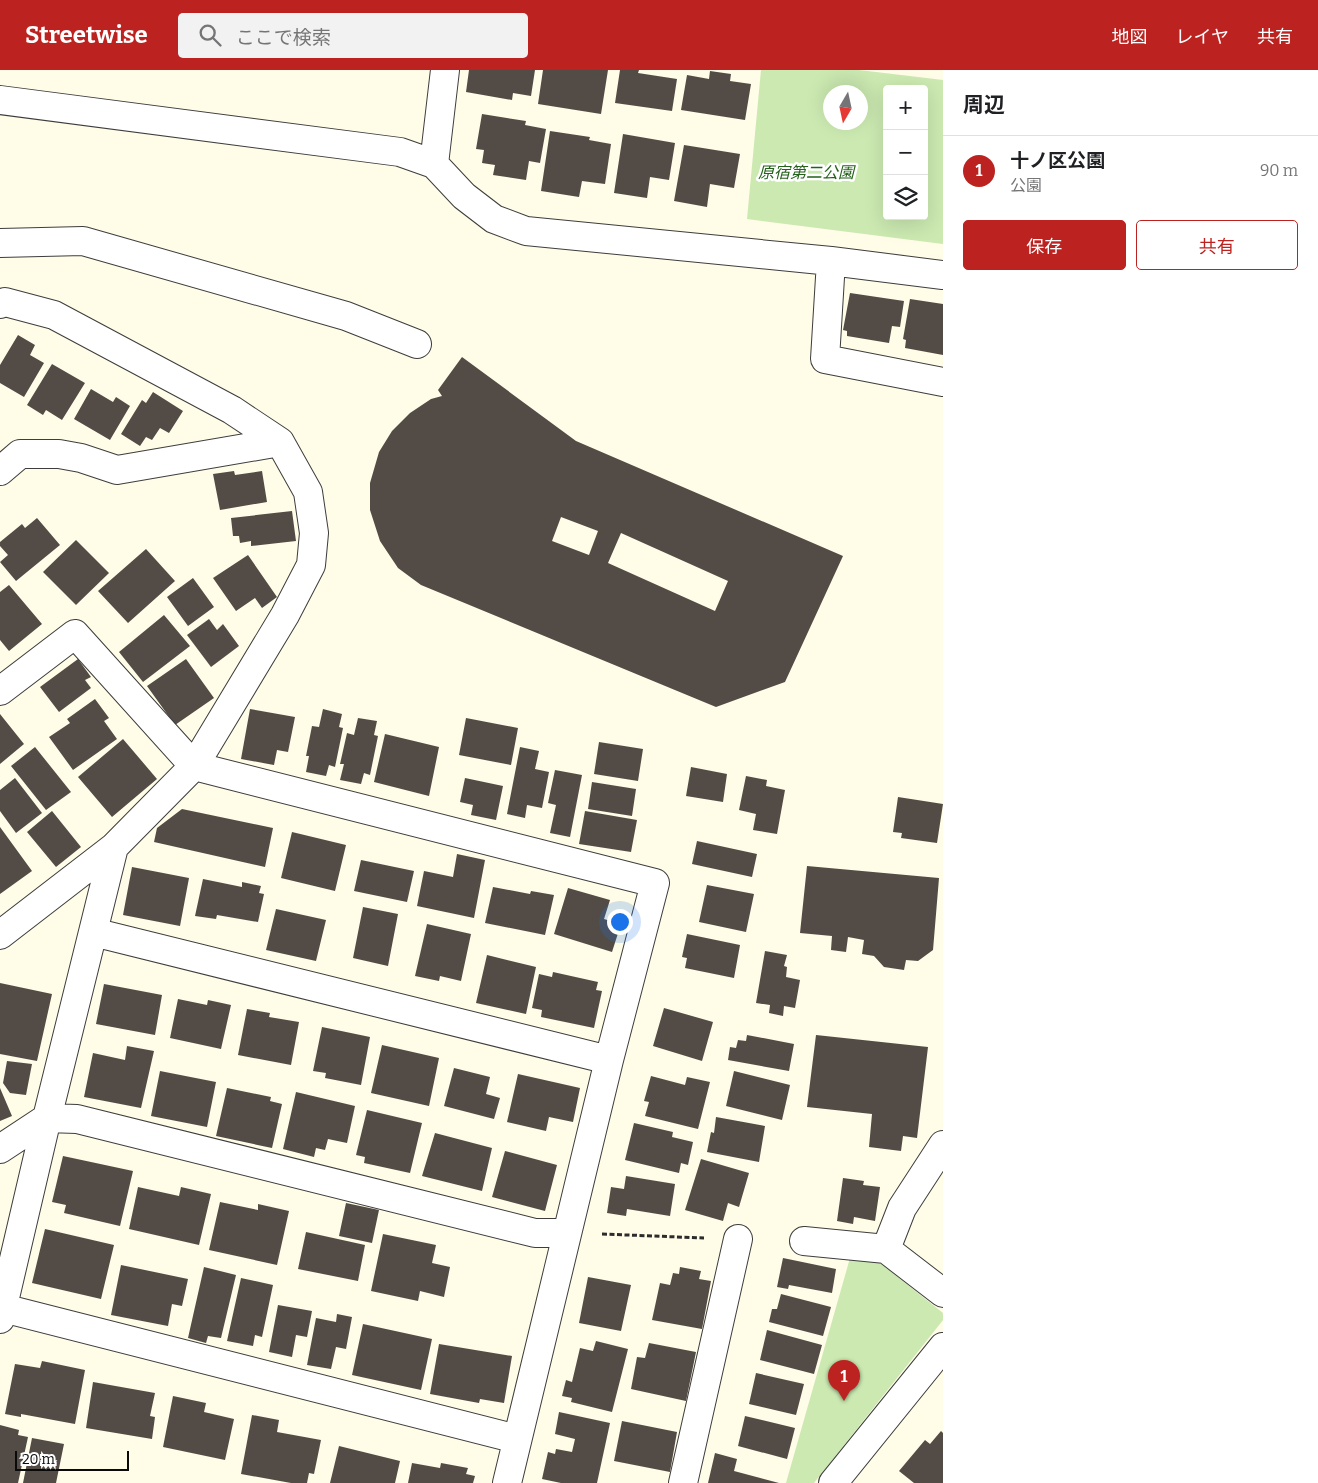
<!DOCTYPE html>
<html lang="ja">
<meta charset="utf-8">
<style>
:root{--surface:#fff;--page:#f2f2f2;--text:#202124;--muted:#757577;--line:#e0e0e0;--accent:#bc2320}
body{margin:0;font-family:Bitter,"Noto Sans JP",serif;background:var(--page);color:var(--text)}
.controls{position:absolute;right:15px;top:15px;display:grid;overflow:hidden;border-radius:5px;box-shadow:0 5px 20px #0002}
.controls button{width:45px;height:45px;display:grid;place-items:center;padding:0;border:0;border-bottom:1px solid var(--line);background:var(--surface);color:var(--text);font:25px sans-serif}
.compass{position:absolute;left:823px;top:15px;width:45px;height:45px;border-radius:50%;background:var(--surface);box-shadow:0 5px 20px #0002;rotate:189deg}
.scale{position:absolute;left:15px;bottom:12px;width:114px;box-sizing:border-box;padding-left:5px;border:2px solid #0a0a0a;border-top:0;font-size:14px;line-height:18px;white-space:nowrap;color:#0a0a0a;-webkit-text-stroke:4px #fff;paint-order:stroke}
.you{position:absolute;left:619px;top:851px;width:18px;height:18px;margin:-12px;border:4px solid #fff;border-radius:50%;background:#1a73e8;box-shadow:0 0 0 8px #1a73e833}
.badge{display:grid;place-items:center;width:32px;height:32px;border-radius:50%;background:var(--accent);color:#fff;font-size:16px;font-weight:700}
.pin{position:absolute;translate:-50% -41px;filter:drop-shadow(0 1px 2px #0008)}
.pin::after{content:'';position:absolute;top:26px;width:18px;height:15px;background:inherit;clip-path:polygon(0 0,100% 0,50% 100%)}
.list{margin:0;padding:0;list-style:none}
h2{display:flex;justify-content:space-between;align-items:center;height:65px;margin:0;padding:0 20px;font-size:21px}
h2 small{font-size:16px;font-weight:400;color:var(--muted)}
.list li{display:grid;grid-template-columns:32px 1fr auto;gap:15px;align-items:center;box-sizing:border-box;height:70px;padding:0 20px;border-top:1px solid var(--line)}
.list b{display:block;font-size:19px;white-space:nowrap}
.list p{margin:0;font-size:16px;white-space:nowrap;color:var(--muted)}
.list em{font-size:16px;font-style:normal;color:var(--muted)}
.actions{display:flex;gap:10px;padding:15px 20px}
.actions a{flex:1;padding:11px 0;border:1px solid var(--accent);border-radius:5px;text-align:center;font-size:18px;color:var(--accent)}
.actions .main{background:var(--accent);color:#fff}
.icon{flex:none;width:28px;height:28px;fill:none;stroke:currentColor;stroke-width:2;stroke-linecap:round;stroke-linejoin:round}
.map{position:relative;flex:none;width:943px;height:1413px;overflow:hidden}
header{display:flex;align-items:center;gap:30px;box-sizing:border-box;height:70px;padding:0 25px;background:var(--accent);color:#fff}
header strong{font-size:24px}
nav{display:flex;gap:28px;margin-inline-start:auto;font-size:18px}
.search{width:350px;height:45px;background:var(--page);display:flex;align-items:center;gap:12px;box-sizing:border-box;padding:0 18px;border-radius:5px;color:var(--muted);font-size:19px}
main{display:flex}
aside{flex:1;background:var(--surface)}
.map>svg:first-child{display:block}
.green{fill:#cbe9b1;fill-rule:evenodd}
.building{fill:#534c46;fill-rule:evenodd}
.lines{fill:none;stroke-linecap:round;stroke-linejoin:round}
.minor-casing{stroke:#3d3d3d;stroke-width:30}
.path{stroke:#2c2c2c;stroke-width:3;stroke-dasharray:5 2.5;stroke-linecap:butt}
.minor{stroke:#fff;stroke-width:28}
.labels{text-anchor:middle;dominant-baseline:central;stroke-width:5;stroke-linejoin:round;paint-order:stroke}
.park-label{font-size:16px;font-style:italic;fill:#24621a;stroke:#fff}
</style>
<header>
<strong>Streetwise</strong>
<div class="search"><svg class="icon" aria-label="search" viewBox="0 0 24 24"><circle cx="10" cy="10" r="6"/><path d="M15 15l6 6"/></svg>ここで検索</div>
<nav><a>地図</a><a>レイヤ</a><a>共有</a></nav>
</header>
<main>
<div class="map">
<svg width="943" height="1413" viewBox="0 0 943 1413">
<rect width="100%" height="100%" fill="#fffce7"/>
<!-- green -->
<path class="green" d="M761,0H859L943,10V174L747,149ZM887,19H924V146H887ZM831,22H861V52H831Z
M850,1188L880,1193L943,1243V1250L814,1413H786Z"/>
<!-- building -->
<path class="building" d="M469,0H535L531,26L513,23L512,30L466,22Z
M543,0H608L601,44L538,34Z
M620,0H639L638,3L677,9L672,41L615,33Z
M710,1L731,4L730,11L751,14L745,50L681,40L687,5L709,9Z
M482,44L526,51L525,55L546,59L540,93L529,91L526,110L493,105L495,95L482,93L484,80L476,79Z
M550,61L590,67L589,70L611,74L605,114L582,111L579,127L541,121Z
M623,64L675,73L669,110L650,107L647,128L614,123Z
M684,75L740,84L734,118L710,114L707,137L674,131Z
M850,223L904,231L900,257L892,256L889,273L847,266V261L843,260Z
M910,229L943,234V285L905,278L906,270L903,269Z
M18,265L35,275L30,285L44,293L24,327L0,313V295Z
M462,287L576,371L843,486L785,612L716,637L421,515L398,498L380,471L370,440V413L379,382L392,361L410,343L431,329L442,326L438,320ZM561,447L598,461L589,485L552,471ZM621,463L728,511L715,541L608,493Z
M52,294L85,313L62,350L46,340L43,345L27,335Z
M91,319L113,332L116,327L130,336L110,370L74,349Z
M153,322L183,341L169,363L160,358L152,370L146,367L140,376L121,364L142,330L146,333Z
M234,401L235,405L262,401L267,432L220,440L213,404Z
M292,441L296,471L251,476V471L240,473L239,466H233L231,448Z
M37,448L60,475L16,511L0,492L8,485L0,476V472L22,454L25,458Z
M76,470L109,503L76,535L43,502Z
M146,479L175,511L128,553L98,521Z
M248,485L277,527L262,538L255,528L236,541L213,508Z
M193,508L214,537L188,556L167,527Z
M9,515L42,554L9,581L0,570V522Z
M164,545L190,576L143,612L119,582Z
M209,549L217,560L223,554L239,576L211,597L187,565Z
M78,589L91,607L85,610L91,618L59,642L40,617Z
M186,589L214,628L175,655L147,616Z
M95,629L109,648L104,651L117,669L73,700L49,667L70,653L67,649Z
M250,639L295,647L288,682L277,680L274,695L241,689Z
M323,639L342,644L339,657L343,658L335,697L329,695L326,706L306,702L309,686H306L312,656L319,657Z
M0,644L24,674L0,694Z
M358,648L377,651L374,665L378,666L370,705L364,703L361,714L340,710L344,694H340L347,663L354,665Z
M466,648L518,658L511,695L459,685Z
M385,664L439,677L429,726L374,712Z
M123,669L157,709L112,747L78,707Z
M599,672L643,679L638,711L594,704Z
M35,677L71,722L46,740L11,696Z
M520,677L539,681L535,699L549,702L542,738L527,735L525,748L507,744Z
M691,697L727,704L723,732L686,726Z
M555,700L582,705L570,767L550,763L556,735L548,733Z
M746,706L767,710L766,716L785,720L777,764L753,760L756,744L739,740Z
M15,708L42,743L16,763L0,741V720Z
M465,708L503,716L496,750L471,745L473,735L460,732Z
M592,712L636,719L632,746L588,739Z
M898,727L943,734L937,773L901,768L902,763L893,762Z
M182,739L273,758L265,797L154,772L157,758Z
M52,741L81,777L56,797L27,762Z
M585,741L637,750L631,782L579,774Z
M0,757L32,801L0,824Z
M292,762L346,775L335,821L281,808Z
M697,771L757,784L752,807L692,794Z
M457,784L485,790L474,848L417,836L424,801L453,807Z
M361,790L414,801L407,832L354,821Z
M807,796L939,808L933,880L918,891L906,890L904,900L884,897L874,886L862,884L864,870L848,867L846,882L831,880L832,866L800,863Z
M132,797L189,808L180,856L123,845Z
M203,809L242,817V812L261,816L259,823L264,824L258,852L217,845L216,849L195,846Z
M707,815L754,824L746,862L699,852Z
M493,817L530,824L531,821L554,825L545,865L485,853Z
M568,818L610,830L604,849L621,854L612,882L554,864Z
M363,837L398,844L388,896L353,888Z
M276,839L326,850L316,891L266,880Z
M427,854L471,864L461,911L440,906L439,911L415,906Z
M687,864L740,875L734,908L685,898L687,888L682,887Z
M765,881L787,885L784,896L787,897L786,907L800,910L795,938L784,936L783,946L769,943L770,935L756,933Z
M487,885L536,897L526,944L476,933Z
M553,902L598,912L596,920L602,921L594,958L541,947L542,940L532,938L539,904L552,907Z
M0,913L52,924L37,991L0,984Z
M104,914L162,925L155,965L96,954Z
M178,929L207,935L208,930L231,935L221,979L170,968Z
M664,938L713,952L702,991L653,976Z
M247,939L270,943L269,947L299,952L291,995L238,985Z
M322,957L370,967L361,1015L325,1008L326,1003L313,1001Z
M747,965L794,974L789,1001L728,990L730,977L736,978L738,970L746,971Z
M816,965L928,977L917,1068L903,1066L901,1081L869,1077L872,1044L807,1037Z
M382,975L439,988L429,1036L371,1023Z
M127,976L154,981L141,1038L84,1027L93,983L125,990Z
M7,991L32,994L26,1025L10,1023L3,1013Z
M454,998L490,1007L486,1024L500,1028L494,1049L444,1036Z
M160,1001L216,1012L207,1057L151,1046Z
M734,1001L790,1015L782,1050L726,1036Z
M518,1004L580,1018L573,1052L549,1047L546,1061L507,1052Z
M651,1006L685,1015L687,1007L710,1012L698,1059L645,1046L649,1032L644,1031Z
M0,1018L12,1046L0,1051Z
M227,1018L271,1027L270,1031L282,1034L272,1078L216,1066Z
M296,1022L355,1036L347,1073L328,1069L325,1080L316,1078L314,1087L283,1079Z
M367,1040L422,1053L410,1103L364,1093L365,1087L356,1085Z
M716,1047L765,1056L759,1092L707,1082L711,1062L714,1063Z
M634,1053L673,1062L672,1067L693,1072L688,1095L681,1093L679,1103L625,1090Z
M435,1063L492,1078L482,1121L422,1106Z
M505,1081L557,1095L545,1141L492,1127Z
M63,1086L133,1101L120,1156L64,1143L66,1135L52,1132Z
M701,1089L749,1103L739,1137L728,1133L723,1151L685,1140Z
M626,1106L675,1114L670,1146L627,1139L626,1146L607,1143L611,1117L624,1119Z
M843,1108L864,1111L863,1115L880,1117L875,1151L854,1147L853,1154L837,1151Z
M138,1117L179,1126L181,1117L211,1124L199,1175L129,1159Z
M220,1132L258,1140V1134L289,1141L277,1195L209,1180Z
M346,1133L379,1140L372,1173L339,1166Z
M45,1159L114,1175L101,1229L32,1213Z
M306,1162L365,1175L358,1211L298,1199Z
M383,1164L436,1175L432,1193L450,1197L444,1227L420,1221L418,1231L371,1221Z
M783,1188L836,1199L832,1223L789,1215L788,1219L777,1217Z
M121,1195L188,1209L182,1236L172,1234L168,1256L111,1245Z
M204,1197L236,1205L221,1268L208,1266L206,1273L188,1268Z
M680,1197L701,1201L699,1209L711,1211L702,1259L652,1250L660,1213L670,1215L673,1203L679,1204Z
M588,1207L631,1215L621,1261L579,1253Z
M241,1208L273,1215L262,1267L255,1265L253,1276L227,1271Z
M781,1224L831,1237L823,1266L769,1252L772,1239H777Z
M278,1235L312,1241L307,1267L296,1265L292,1287L269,1282Z
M337,1244L352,1247L346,1279L336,1277L331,1299L307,1295L316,1248L336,1252Z
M363,1254L432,1269L421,1320L352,1305Z
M767,1260L822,1275L814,1304L760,1290Z
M596,1271L628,1279L612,1342L571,1332L572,1328L562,1326L566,1310L572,1312L580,1278L593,1281Z
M649,1273L696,1282L686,1331L631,1319L637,1287L645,1288Z
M439,1274L512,1286L504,1333L480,1329L479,1333L430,1324Z
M42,1291L85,1300L75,1354L21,1344V1347L5,1344L15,1294L40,1298Z
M756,1303L804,1314L796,1345L749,1334Z
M93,1312L155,1323L150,1346L155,1347L152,1369L86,1358Z
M173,1326L206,1333L204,1342L234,1349L225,1390L163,1377Z
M559,1342L610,1353L597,1413H561L542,1409L548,1382L555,1384L556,1379L572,1382L575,1369L555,1364Z
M252,1345L279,1350L277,1362L321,1370L314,1404L309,1403L307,1413H291L241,1404Z
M745,1346L795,1358L787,1389L738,1376Z
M622,1351L677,1362L670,1402L614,1391Z
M0,1355L19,1360L18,1365L28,1367L18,1413H0Z
M941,1361L943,1363V1413H914L899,1401L925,1370L930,1374Z
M32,1368L64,1374L56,1413H23Z
M339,1376L400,1391L395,1413H330Z
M715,1383L737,1389L734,1401L779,1413H708Z
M412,1393L440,1398L441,1393L468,1398L466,1404L475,1406L473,1413H408Z"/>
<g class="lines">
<defs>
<path id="minor" d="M0,30L400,82L434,94L464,126L494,149L526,161L831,191L943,205
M434,94L445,0
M0,173L83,171L346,246L417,274
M831,191L825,289L943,312
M0,234L5,232L54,245L232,340L280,372L308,422L314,463L311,495L285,545L194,696L114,777L0,865
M0,401L20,384H59L81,388L117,400L280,372
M0,621L75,564L194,696L655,813L609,990L507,1413
M93,862L609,990
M0,1079L47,1048L77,1049L535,1163H567
M804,1171L886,1179L943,1223
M886,1179L902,1138L943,1075
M3,1238L517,1369
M0,1249L47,1048L114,777
M683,1413L738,1169
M833,1413L943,1277"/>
</defs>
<!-- minor casing -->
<use href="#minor" class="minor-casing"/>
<!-- path -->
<path class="path" d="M602,1164L704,1168"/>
<!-- minor -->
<use href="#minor" class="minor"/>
</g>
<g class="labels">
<!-- park labels -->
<g class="park-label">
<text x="806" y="102">原宿第二公園</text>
</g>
</g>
</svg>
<div class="controls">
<button>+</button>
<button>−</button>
<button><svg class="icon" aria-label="layers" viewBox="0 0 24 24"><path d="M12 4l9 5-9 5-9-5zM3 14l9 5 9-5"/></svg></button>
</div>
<svg class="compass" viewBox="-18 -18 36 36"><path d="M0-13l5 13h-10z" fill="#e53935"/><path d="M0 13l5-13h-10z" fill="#757577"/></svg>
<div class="scale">20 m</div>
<div class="you"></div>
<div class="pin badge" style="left:844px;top:1331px">1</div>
</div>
<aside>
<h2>周辺<small></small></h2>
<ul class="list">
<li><span class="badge">1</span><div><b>十ノ区公園</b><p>公園</p></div><em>90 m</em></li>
</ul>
<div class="actions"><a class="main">保存</a><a>共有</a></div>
</aside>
</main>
